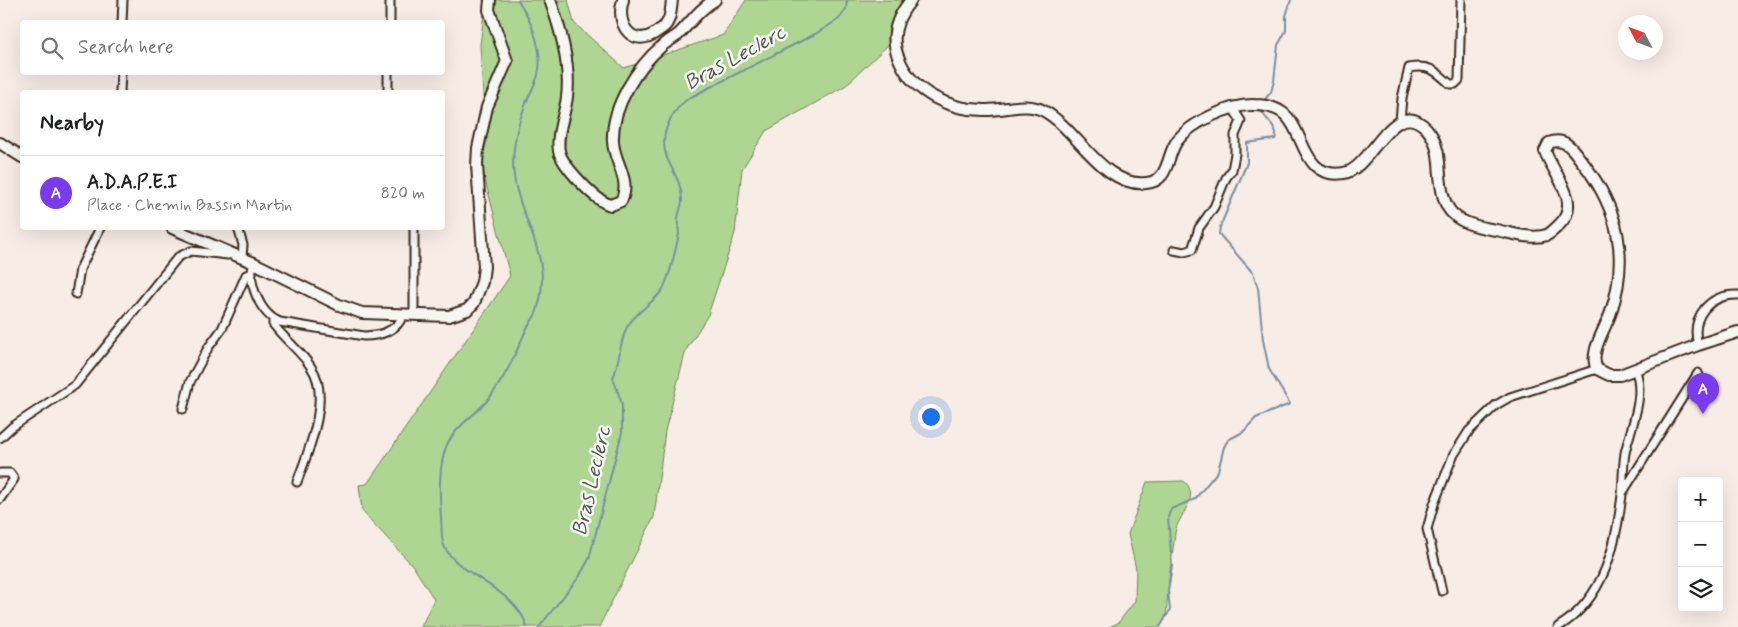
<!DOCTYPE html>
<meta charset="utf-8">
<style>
:root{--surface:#fff;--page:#f2f2f2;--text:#202124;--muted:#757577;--line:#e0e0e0;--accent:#7c3aed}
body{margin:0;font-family:Mynerve,sans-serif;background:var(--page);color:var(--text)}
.controls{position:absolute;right:15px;bottom:15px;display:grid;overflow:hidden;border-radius:5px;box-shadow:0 5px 20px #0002}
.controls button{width:45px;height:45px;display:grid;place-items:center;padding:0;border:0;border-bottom:1px solid var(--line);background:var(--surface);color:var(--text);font:25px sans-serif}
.compass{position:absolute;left:1618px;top:15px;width:45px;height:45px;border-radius:50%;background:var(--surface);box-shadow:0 5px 20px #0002;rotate:311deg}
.you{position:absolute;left:930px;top:416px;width:18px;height:18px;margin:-12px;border:4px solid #fff;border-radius:50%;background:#1a73e8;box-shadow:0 0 0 8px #1a73e833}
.badge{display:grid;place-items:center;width:32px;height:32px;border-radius:50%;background:var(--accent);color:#fff;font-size:16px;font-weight:700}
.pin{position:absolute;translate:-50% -41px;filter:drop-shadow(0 1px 2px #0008)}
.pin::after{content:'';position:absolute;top:26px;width:18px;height:15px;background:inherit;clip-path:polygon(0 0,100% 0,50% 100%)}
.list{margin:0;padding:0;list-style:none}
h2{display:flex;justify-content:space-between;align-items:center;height:65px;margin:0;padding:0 20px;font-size:21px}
h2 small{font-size:16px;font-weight:400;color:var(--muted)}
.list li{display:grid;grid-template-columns:32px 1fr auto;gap:15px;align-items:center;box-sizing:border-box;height:75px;padding:0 20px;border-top:1px solid var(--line)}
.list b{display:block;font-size:19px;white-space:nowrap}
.list p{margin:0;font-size:16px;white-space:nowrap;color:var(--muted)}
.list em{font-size:16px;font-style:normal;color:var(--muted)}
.icon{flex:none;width:28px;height:28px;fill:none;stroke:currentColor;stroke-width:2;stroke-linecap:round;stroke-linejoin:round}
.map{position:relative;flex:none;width:1738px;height:627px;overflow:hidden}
.search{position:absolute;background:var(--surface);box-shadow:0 5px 20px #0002;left:20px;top:20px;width:425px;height:55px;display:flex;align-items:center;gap:12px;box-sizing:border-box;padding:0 18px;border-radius:5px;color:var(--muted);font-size:19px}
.panel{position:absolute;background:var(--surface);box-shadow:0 5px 20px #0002;left:20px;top:90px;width:425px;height:140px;border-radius:5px}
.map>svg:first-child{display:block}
.green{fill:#aed692;stroke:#748058}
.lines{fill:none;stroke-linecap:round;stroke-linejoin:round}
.stream{stroke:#7690a3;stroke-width:2}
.minor-casing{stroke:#3b2a1e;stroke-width:11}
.secondary-casing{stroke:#3b2a1e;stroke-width:14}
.minor{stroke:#f6f6f2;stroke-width:7}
.secondary{stroke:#f6f6f2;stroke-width:10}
.labels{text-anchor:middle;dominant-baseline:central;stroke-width:5;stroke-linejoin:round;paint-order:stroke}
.water-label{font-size:21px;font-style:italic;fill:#545456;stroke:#f6f6f2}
</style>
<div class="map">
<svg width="1738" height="627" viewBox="0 0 1738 627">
<rect width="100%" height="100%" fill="#f7ece6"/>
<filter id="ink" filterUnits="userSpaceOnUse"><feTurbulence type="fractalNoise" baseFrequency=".02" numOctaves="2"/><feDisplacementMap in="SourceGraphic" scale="10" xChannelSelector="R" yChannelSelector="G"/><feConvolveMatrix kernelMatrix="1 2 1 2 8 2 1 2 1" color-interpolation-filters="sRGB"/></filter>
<g filter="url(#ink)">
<!-- green -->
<path class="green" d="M483,0H568L574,23L624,68L723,35L746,0H914L886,47L845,86L766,131L742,169L735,233L708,315L686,350L665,431L654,517L599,627H421L434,599L413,566L362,511L359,485L367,484L510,276L483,172L477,171L486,145L480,45L485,5Z
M1184,481C1202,497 1177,516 1175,533C1173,552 1169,572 1168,591C1166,605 1169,615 1160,627H1109L1118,623L1135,601L1136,569L1128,534L1147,482Z"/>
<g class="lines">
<!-- stream -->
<path class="stream" d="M518,0C531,21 544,50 538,75C535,85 530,93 526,103C518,122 513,144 513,165C515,219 556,251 537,311C535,318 529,323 526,330C514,357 505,379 486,402C473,416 453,429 446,447C436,474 441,509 442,537C444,573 516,585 527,627
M1262,103L1271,92L1274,81L1278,45L1286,31V16L1291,0
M539,627L579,577L589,559L622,432V404L613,378C620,362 619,343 627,327C636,312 650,305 661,292C669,282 676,248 679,234C679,229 677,224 678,219C678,213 682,207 682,200C682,184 673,172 667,158C658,135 671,111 689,98L817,33L839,19L846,9L847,0
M1160,627L1170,610L1168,591L1172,565L1168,517L1171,509L1195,499L1218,471L1224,447L1228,440L1243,432L1256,418L1290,404L1269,369L1263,340L1258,288L1253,273L1219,234L1220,227L1247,163V143L1275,139C1280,128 1265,120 1261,110"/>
<defs>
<path id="minor" d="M122,22L123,0
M390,22V0
M120,92L121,72
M388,92V72
M1400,121L1402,98L1409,68C1429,64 1436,71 1450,84H1455L1459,80L1461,0
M238,228L243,245L242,257
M414,228V315
M1174,250L1184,252L1192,250L1199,228L1214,207L1226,178L1232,170L1235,154V135L1241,121L1232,107
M254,263C246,282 261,315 280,322L364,336C379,336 399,331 403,314
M76,294L80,269L100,228
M273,319V324L278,330C288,342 303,354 311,367C332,397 308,452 297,482
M1698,345C1690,316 1710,294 1738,295
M183,409L190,382L208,348L222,329L246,275L252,274
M0,438L12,427L75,385L178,257L191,251L228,255L231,253
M0,473H10L14,479L0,499
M1623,492L1698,373L1703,384
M1442,591L1427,529L1434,504L1453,456L1469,431L1496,405L1510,397L1597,369
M1558,627C1605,599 1616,544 1622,495C1623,481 1623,466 1625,453C1631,426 1645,398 1636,371"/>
<path id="secondary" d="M550,0C561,30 571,65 567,97C565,114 556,134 559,151C562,165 596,202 611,205L621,201C632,181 614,162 613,142C611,107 637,67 663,45C668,41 674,38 679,34C691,22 700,8 715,0
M623,0C615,25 633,50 658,31C661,29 665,27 667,23C671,17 671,8 672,0
M911,0C896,18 889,39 900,61C914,93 950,110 984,110C1004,111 1026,101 1044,111C1077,129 1104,188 1146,183C1170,181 1166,156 1177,141C1191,122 1231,104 1254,105C1264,105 1275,107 1283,113C1306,131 1301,180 1344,173C1372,169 1393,93 1427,129C1435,138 1438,150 1439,162C1442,210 1447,222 1496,230C1511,233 1532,240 1547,235C1551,233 1556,228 1559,225C1583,202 1553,174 1545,151L1549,143C1567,136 1574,152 1584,164C1619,210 1629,257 1611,312C1606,328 1588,353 1597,369L1609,375H1620L1698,345L1738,332
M0,143L22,157
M172,228L254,263L339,305L362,313L449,316L467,310L474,303L482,282L484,267L477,165L478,148L487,107L507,61L489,10L490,0"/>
</defs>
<!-- minor casing -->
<use href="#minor" class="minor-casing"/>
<!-- secondary casing -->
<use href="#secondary" class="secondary-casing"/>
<!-- minor -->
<use href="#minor" class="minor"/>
<!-- secondary -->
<use href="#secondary" class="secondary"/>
</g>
</g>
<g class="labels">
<!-- water labels -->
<g class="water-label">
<text transform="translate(735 58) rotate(-29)">Bras Leclerc</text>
<text transform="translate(592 481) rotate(-77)">Bras Leclerc</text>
</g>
</g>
</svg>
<div class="controls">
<button>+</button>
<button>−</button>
<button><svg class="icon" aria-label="layers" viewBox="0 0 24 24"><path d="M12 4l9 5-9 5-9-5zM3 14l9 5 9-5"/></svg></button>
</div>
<svg class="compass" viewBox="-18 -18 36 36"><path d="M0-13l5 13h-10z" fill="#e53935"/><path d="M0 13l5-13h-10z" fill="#757577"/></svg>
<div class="you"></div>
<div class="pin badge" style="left:1703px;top:414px">A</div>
<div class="search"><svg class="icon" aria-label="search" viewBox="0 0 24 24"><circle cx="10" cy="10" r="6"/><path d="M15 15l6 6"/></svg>Search here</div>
<section class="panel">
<h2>Nearby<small></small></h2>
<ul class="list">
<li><span class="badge">A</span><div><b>A.D.A.P.E.I</b><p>Place · Chemin Bassin Martin</p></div><em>820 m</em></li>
</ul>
</section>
</div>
